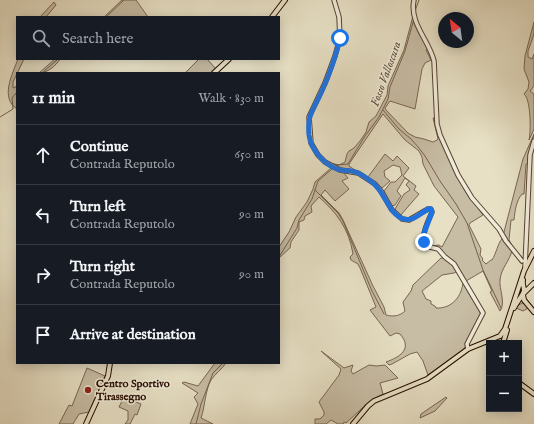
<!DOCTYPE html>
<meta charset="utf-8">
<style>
:root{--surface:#171b24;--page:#242831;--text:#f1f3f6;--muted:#9ea1a6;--line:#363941}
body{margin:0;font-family:"IM FELL English",serif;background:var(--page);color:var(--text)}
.controls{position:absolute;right:12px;bottom:12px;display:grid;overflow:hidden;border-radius:0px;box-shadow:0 2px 10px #0003}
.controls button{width:36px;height:36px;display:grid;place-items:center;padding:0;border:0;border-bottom:1px solid var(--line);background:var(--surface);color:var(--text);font:20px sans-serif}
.compass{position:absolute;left:438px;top:12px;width:36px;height:36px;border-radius:50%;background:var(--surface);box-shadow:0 2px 10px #0003;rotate:331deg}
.stop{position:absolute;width:12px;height:12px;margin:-9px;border:3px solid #1a73e8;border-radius:50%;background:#fff}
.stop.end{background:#1a73e8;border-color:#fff;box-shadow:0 1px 4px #0008}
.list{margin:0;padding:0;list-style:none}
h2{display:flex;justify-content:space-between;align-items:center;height:52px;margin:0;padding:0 16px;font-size:17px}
h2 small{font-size:13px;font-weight:400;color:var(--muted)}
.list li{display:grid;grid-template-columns:26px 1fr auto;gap:12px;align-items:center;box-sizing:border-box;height:60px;padding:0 16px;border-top:1px solid var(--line)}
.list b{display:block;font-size:15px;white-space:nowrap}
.list p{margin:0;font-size:13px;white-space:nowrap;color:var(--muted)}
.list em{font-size:13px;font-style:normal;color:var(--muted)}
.icon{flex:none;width:22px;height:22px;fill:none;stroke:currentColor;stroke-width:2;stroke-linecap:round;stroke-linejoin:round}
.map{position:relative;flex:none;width:534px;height:424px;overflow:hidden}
.search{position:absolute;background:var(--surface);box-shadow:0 2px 10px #0003;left:16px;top:16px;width:264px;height:44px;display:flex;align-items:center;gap:10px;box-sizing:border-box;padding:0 14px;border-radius:0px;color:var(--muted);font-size:15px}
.panel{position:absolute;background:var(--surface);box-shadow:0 2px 10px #0003;left:16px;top:72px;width:264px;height:292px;border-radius:0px}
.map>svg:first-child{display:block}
.green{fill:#c7bca4;stroke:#786552}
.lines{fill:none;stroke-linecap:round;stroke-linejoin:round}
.stream{stroke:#74614e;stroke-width:1}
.minor-casing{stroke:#584232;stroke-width:5.5}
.major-casing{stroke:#280e01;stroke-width:6}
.minor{stroke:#efebd9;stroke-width:3.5}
.major{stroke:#e7e0c5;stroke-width:4}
.route{stroke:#1a73e8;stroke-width:5}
.poi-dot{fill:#8f2418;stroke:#efebd9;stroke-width:1.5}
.labels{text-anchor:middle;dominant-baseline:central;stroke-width:3;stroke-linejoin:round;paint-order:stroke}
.poi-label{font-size:11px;font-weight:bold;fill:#280e01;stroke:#efebd9;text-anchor:start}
.water-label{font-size:12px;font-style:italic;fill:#614d3b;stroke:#efebd9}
</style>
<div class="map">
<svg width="534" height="424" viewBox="0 0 534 424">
<rect width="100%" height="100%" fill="#e7e0c5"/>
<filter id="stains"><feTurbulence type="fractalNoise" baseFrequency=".005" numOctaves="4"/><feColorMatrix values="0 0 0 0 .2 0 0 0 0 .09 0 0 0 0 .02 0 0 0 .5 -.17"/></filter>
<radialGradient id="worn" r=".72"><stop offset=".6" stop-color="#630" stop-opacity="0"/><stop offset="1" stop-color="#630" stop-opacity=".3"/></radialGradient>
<!-- green -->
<path class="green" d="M122,0H136L148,17H104Z
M54,2L56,5L46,17H40Z
M413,16L428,49L426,50L431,60L425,63L422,69L415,109L390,101L385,108L386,110L408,133L415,137L424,139L433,142L437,140L438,139L433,118H436L437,125L460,181L466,192L483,215L470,223L469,225L481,249L480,255L483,259L482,260L486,264L491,260H492C496,254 498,243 502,239L512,250C510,261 501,268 500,280C499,289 506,303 500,311L490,292L492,291L483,271L466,281L454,261L431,246L439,245L442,247L458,217L434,186L423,164L422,157L419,151L405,140L383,114L349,164V166L355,170L340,168L330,163L339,165L345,162L347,154L349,151L354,148L360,141L366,132L369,122L376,116L387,95L388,86L404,50Z
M534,22V34L528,51V57L532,59L534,54V86L530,91L534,94V129L529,140C531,132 531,99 524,94L528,89L529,82L524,69L525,56Z
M18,59H24L13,82V88L17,86V109C0,98 12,75 18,59Z
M55,59H60C56,66 47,73 39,73Z
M199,59H207L216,69L212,73H185Z
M534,134L528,164H526L524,194H522C516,201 515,211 514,220H511L509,240L515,251L503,235L504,232L523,159Z
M385,154L393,161L397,156L409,168L403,176L416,186L414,190L419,194L400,216L395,209L404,194L410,190L409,188L406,185L409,181L405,178L397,191L401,196L395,205L392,206L384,191L391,182H395L402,175L400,167L393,165L384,171L385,177L390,181L382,188L368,177Z
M331,168L342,171L348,178L342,181L349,189L335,201L325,190L321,195L339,213L343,220L373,286L384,307L386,315C393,317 400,316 405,311L403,302L411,291L413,285L441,258L448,259L458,271L454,273L442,275L422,291L426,299L431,301V304L435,306L436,308C452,309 462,296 463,282L481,314L466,343L465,349L428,375L423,361L417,352L410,354L392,364L389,365L386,362C400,357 413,349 400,334L396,333L390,336L370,310L376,307L360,268L358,264L351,260L350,257L353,254C349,229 337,213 319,197L311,206L312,212L305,216L304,220L299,222V230L291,242L290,248L279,258V247L289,232L296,217L307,202L313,189L315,182Z
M523,303L530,307L523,311L516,308L518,305Z
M321,351L344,368L353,365L351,371L353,374L369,365L377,366L385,365L398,378L380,383L383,394L370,401L346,423L344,422L343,424H338L331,420L326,424H315V419H320L324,415V412L319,402L339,375L341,369Z
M215,363H226C222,369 215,374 211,380C205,391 205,407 201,418L213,424H190L198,404L194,397L198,393L182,383L184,382L198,386Z
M87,368L105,376L89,412L79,414L73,424H59L69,405L72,406Z
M124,397L141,404L137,415L135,414L130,424H125L128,420V411L119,407Z
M446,397L447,398L435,411L420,418L421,414Z"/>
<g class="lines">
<!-- stream -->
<path class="stream" d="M415,11L419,0
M106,17L124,0
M42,73L58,59
M383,110L399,129L411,139L419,148L425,156L440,181L456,204L467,223L483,270L501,308
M0,117L13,109L12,98L17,92
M337,165L348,164L365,136L379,117L388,99L390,87L405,51L414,19
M315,190L338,213L343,221L372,291L384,314
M279,257L297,228L299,220L312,199L318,181L332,169
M196,424L201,404L213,373L223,363"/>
<defs>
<path id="minor" d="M334,0L339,17L340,38L335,56L325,83L309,117L311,143L318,155L325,162L340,170L358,173L375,184L381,191L392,210L402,219L409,220L428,209H431L432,212C428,222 421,234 425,244L430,247L438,249L445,257L454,264L483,313L467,344L468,349
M414,0C409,23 429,40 434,61L437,124L440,135L458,175L472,198L499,229L506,241L522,261
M525,267L530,155L534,141"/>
<path id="major" d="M272,17L285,0
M214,73L229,59
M523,294L534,283
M523,295L524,300L534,312
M514,308C516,303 524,294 524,290C524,287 522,284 523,280
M500,336L505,329L524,271L534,251
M503,343L507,330
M519,383L534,394
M86,424L108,376L110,363
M353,424L368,406L374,401L427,379L468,349L500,336"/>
</defs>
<!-- minor casing -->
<use href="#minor" class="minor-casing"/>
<!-- major casing -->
<use href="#major" class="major-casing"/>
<!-- minor -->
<use href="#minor" class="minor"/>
<!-- major -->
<use href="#major" class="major"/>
</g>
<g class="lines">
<!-- route -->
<path class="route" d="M340,38C336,56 329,76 321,93C313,111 307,114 309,135C311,150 325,166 340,170C346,171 352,170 358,173C363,175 368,179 373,183C385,192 389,215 404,219C412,222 421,213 428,209H431L432,212L424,233V242"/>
</g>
<!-- markers -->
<circle class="poi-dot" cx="88" cy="390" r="4"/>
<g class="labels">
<!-- poi labels -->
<g class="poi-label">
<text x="96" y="384">Centro Sportivo<tspan x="96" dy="13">Tirassegno</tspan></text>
</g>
<!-- water labels -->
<g class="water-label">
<text transform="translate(386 74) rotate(-70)">Fosso Valloscura</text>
</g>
</g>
<rect width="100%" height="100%" filter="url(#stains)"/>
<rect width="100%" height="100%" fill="url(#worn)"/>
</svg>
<div class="controls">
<button>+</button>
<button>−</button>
</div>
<svg class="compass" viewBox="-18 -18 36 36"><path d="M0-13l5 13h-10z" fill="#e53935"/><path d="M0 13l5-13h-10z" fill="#9ea1a6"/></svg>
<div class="stop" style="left:340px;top:38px"></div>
<div class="stop end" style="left:424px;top:242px"></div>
<div class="search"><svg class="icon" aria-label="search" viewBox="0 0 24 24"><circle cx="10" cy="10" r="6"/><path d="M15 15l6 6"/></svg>Search here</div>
<section class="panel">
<h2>11 min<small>Walk · 830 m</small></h2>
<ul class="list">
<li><svg class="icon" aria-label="ahead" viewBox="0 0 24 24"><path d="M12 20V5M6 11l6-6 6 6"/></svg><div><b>Continue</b><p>Contrada Reputolo</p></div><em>650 m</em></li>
<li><svg class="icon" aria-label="left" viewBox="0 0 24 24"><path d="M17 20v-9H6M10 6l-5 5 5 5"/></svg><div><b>Turn left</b><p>Contrada Reputolo</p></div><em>90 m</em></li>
<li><svg class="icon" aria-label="right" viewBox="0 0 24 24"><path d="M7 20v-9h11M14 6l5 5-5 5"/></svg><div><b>Turn right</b><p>Contrada Reputolo</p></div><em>90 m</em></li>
<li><svg class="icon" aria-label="arrive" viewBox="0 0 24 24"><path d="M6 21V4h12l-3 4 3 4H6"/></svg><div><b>Arrive at destination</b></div></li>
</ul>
</section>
</div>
